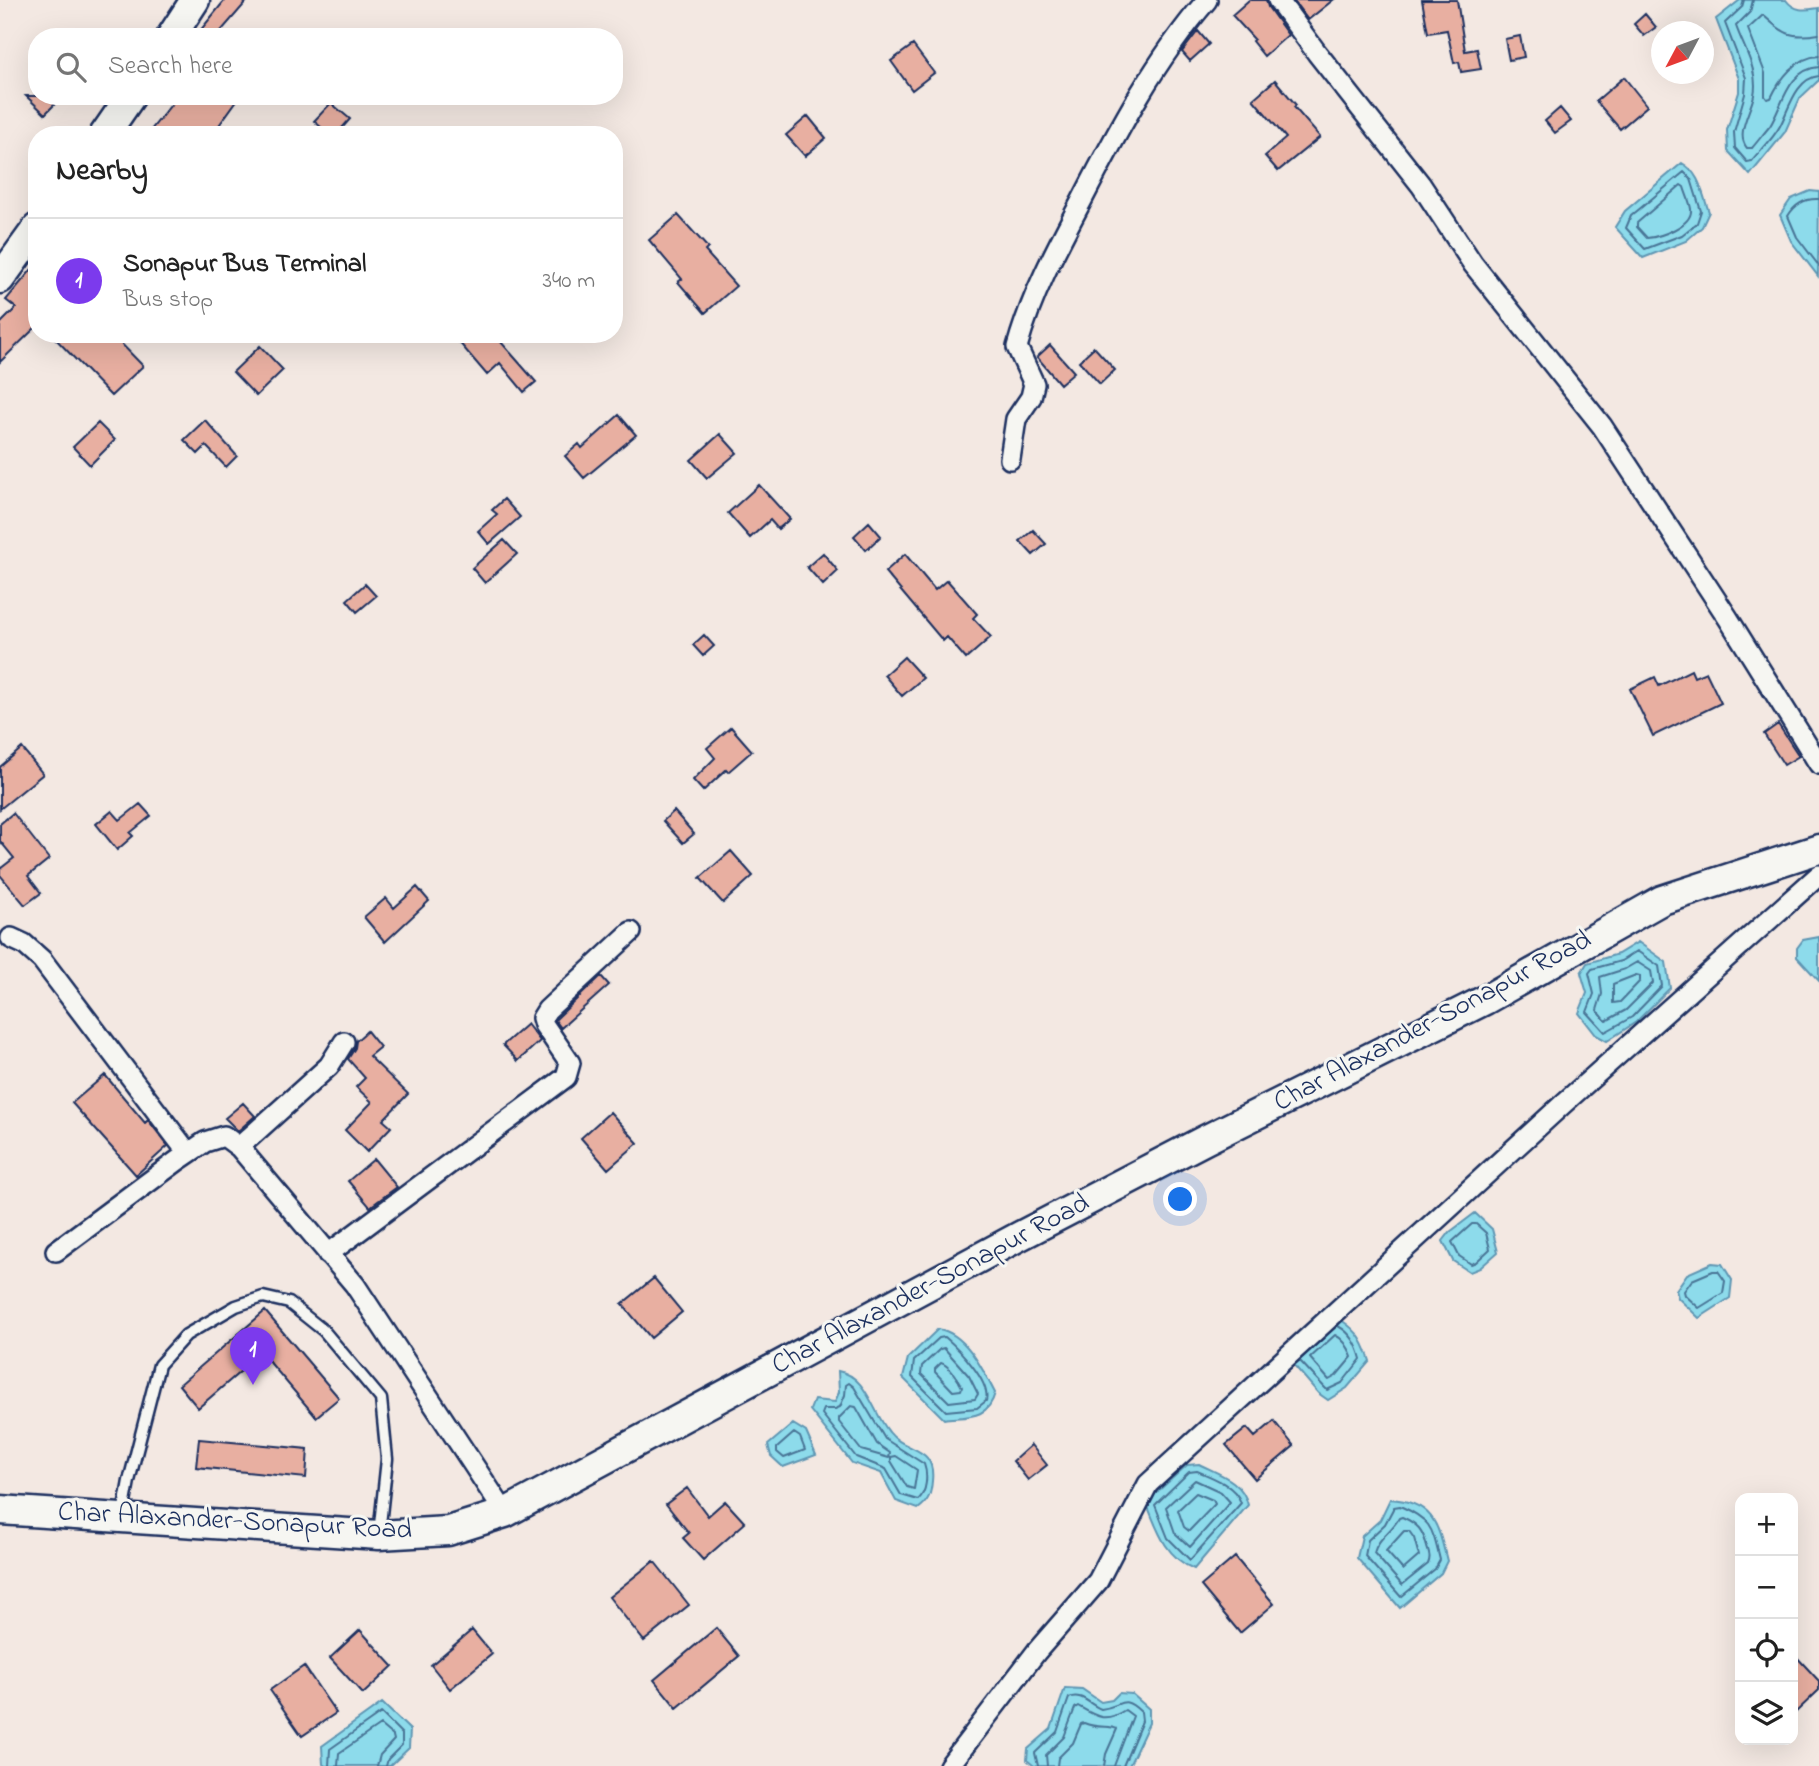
<!DOCTYPE html>
<meta charset="utf-8">
<style>
:root{--surface:#fff;--page:#f6f6f6;--text:#222;--muted:#767676;--line:#e0e0e0;--accent:#7c3aed}
body{margin:0;font-family:"Indie Flower",sans-serif;background:var(--page);color:var(--text)}
.controls{position:absolute;right:21px;bottom:21px;display:grid;overflow:hidden;border-radius:14px;box-shadow:0 7px 28px #0002}
.controls button{width:63px;height:63px;display:grid;place-items:center;padding:0;border:0;border-bottom:2px solid var(--line);background:var(--surface);color:var(--text);font:35px sans-serif}
.compass{position:absolute;left:1651px;top:21px;width:63px;height:63px;border-radius:50%;background:var(--surface);box-shadow:0 7px 28px #0002;rotate:229deg}
.you{position:absolute;left:1181px;top:1200px;width:24px;height:24px;margin:-18px;border:5px solid #fff;border-radius:50%;background:#1a73e8;box-shadow:0 0 0 10px #1a73e833}
.badge{display:grid;place-items:center;width:46px;height:46px;border-radius:50%;background:var(--accent);color:#fff;font-size:23px;font-weight:700}
.pin{position:absolute;translate:-50% -58px;filter:drop-shadow(0 2px 4px #0008)}
.pin::after{content:'';position:absolute;top:37px;width:24px;height:21px;background:inherit;clip-path:polygon(0 0,100% 0,50% 100%)}
.list{margin:0;padding:0;list-style:none}
h2{display:flex;justify-content:space-between;align-items:center;height:91px;margin:0;padding:0 28px;font-size:30px}
h2 small{font-size:23px;font-weight:400;color:var(--muted)}
.list li{display:grid;grid-template-columns:46px 1fr auto;gap:21px;align-items:center;box-sizing:border-box;height:126px;padding:0 28px;border-top:2px solid var(--line)}
.list b{display:block;font-size:26px;white-space:nowrap}
.list p{margin:0;font-size:23px;white-space:nowrap;color:var(--muted)}
.list em{font-size:23px;font-style:normal;color:var(--muted)}
.icon{flex:none;width:38px;height:38px;fill:none;stroke:currentColor;stroke-width:2;stroke-linecap:round;stroke-linejoin:round}
.map{position:relative;flex:none;width:1819px;height:1766px;overflow:hidden}
.search{position:absolute;background:var(--surface);box-shadow:0 7px 28px #0002;left:28px;top:28px;width:595px;height:77px;display:flex;align-items:center;gap:18px;box-sizing:border-box;padding:0 24px;border-radius:28px;color:var(--muted);font-size:26px}
.panel{position:absolute;background:var(--surface);box-shadow:0 7px 28px #0002;left:28px;top:126px;width:595px;height:217px;border-radius:28px}
.map>svg:first-child{display:block}
.water{fill:#8ddbeb;stroke:#5f96b3;stroke-width:2}
.lines{fill:none;stroke-linecap:round;stroke-linejoin:round}
.shore{stroke:#497496;stroke-width:2}
.building{fill:#e8afa1;stroke:#1b2f5e;stroke-width:2}
.service-casing{stroke:#1b2f5e;stroke-width:15}
.minor-casing{stroke:#1b2f5e;stroke-width:24}
.secondary-casing{stroke:#1b2f5e;stroke-width:33}
.service{stroke:#f6f6f2;stroke-width:10}
.minor{stroke:#f6f6f2;stroke-width:19}
.secondary{stroke:#f6f6f2;stroke-width:28}
.labels{text-anchor:middle;dominant-baseline:central;stroke-width:6;stroke-linejoin:round;paint-order:stroke}
.street-label{font-size:28px;fill:#1b2f5e;stroke:#f6f6f2}
</style>
<div class="map">
<svg width="1819" height="1766" viewBox="0 0 1819 1766">
<rect width="100%" height="100%" fill="#f3e8e2"/>
<filter id="ink" filterUnits="userSpaceOnUse"><feTurbulence type="fractalNoise" baseFrequency=".0143" numOctaves="2"/><feDisplacementMap in="SourceGraphic" scale="14" xChannelSelector="R" yChannelSelector="G"/><feConvolveMatrix kernelMatrix="1 2 1 2 8 2 1 2 1" color-interpolation-filters="sRGB"/></filter>
<g filter="url(#ink)">
<!-- water -->
<path class="water" d="M1740,0H1786C1795,12 1805,10 1819,8V80L1800,98L1785,132L1750,175L1728,151L1727,130L1739,92V79L1716,19Z
M1682,163C1700,173 1702,193 1709,212L1702,227L1686,241L1643,258L1615,227L1625,211Z
M1810,191L1819,192L1818,276L1791,241L1780,215L1791,199Z
M1819,937V981L1797,957V948L1803,940Z
M1638,942L1666,962L1670,988L1636,1022L1607,1041L1596,1035L1579,1013L1587,993L1581,973L1587,963L1618,954Z
M1475,1213L1492,1229L1498,1252L1480,1268L1470,1272L1453,1261L1443,1241L1450,1232Z
M1712,1263L1722,1264L1732,1280L1730,1298L1699,1318L1678,1298L1676,1290L1687,1274Z
M1332,1314C1355,1328 1362,1336 1370,1361L1347,1388L1328,1400L1318,1393L1293,1364Z
M938,1329C966,1333 983,1370 995,1393C988,1420 967,1416 944,1419L903,1378L908,1358Z
M838,1371C867,1376 872,1411 889,1432C905,1453 936,1445 932,1481C931,1494 929,1501 918,1509L896,1501L881,1473L852,1463L810,1410L814,1400L835,1402L839,1392Z
M793,1424L806,1432L816,1455L783,1467L771,1456L768,1445Z
M1199,1464C1219,1474 1243,1481 1248,1505L1194,1569C1165,1557 1157,1529 1146,1502L1187,1465Z
M1390,1499C1434,1502 1438,1525 1447,1561L1441,1573L1400,1608L1357,1558L1362,1536L1380,1520Z
M1065,1688L1082,1689L1101,1702L1112,1700L1119,1693L1132,1694L1149,1709V1723L1129,1766H1034L1027,1760L1028,1749L1051,1729Z
M382,1703L410,1730L409,1748L390,1766H325L323,1764L322,1746Z"/>
<g class="lines">
<!-- shore -->
<path class="shore" d="M1744,0L1742,7L1725,23L1746,78L1745,94L1734,132L1735,148L1747,162L1752,161C1761,150 1773,139 1780,126C1789,109 1796,78 1819,76
M1753,0L1750,12L1736,26C1744,49 1759,71 1754,95C1751,111 1735,134 1747,148H1752C1758,141 1764,133 1770,126C1783,105 1788,69 1819,67
M1819,34C1789,39 1783,33 1763,15L1748,29L1765,73V96L1767,99L1771,98C1780,79 1796,57 1819,56
M1684,172L1691,179L1701,211L1697,223L1682,235L1645,249L1626,228L1631,216Z
M1681,185L1684,187C1686,194 1690,202 1691,209C1693,226 1659,237 1647,238L1637,227V223Z
M1819,199C1805,198 1795,204 1788,216L1797,237L1819,266
M1637,951L1659,966L1662,986L1632,1017L1605,1032L1587,1012L1594,994L1589,973L1592,969L1621,961Z
M1637,962L1651,971L1653,983L1626,1010L1606,1021L1597,1010L1602,994L1600,977L1625,969Z
M1636,975L1640,976V981L1620,1002L1613,1003V984Z
M1472,1224H1476L1486,1233L1490,1249L1476,1262L1471,1264L1459,1256L1452,1242Z
M1713,1271H1718L1725,1281L1723,1293L1699,1308L1685,1295L1684,1291L1692,1280Z
M1335,1335C1344,1339 1349,1348 1352,1357L1336,1376L1329,1380L1310,1358Z
M945,1337C959,1349 991,1382 986,1401L977,1408L946,1411L912,1377L914,1361L939,1338Z
M944,1348L969,1376L978,1394L975,1399L949,1402L921,1374L922,1366L940,1349Z
M1300,1361L1327,1390L1342,1383L1361,1359C1357,1344 1351,1333 1338,1326
M941,1363C949,1365 958,1379 962,1387L961,1390L953,1391L935,1372V1369Z
M849,1383L854,1387L885,1439L924,1464C928,1475 927,1492 918,1500L901,1495L886,1469L856,1457L822,1414L824,1409H835L840,1407L845,1395L846,1385Z
M851,1406L856,1407L877,1444L890,1453L889,1458L861,1450L839,1422V1418Z
M794,1433L800,1437L805,1450L784,1458L777,1452V1448Z
M896,1456L917,1470L914,1489L907,1487L891,1461V1457Z
M1197,1471C1212,1477 1236,1486 1241,1503L1190,1560L1168,1538L1155,1505L1189,1472Z
M1195,1480L1221,1492L1230,1502L1190,1547L1175,1533L1166,1507Z
M1196,1493L1213,1500L1215,1504L1189,1531L1184,1527L1178,1510Z
M1400,1506C1432,1520 1432,1528 1440,1560L1435,1569L1401,1597L1365,1556L1368,1540L1385,1524L1394,1507Z
M1402,1517C1418,1524 1423,1530 1427,1547C1429,1554 1431,1557 1428,1564L1402,1585L1374,1553C1377,1539 1392,1531 1399,1518Z
M1404,1531H1409L1414,1538L1419,1556L1403,1570L1386,1551Z
M329,1766L330,1749L381,1713L402,1734V1745L388,1759L386,1766
M338,1766L339,1753L380,1725L393,1736L394,1740L380,1755L377,1766
M1038,1766L1035,1753L1057,1732L1069,1698C1081,1692 1090,1705 1101,1709C1123,1706 1122,1694 1141,1712L1142,1721L1123,1766
M1047,1766L1046,1755L1064,1737L1075,1708L1078,1706C1097,1717 1105,1723 1125,1710L1133,1716L1114,1766
M1057,1766L1058,1758L1073,1743L1081,1724L1084,1723C1098,1729 1109,1725 1117,1729L1106,1754L1104,1766"/>
</g>
<!-- building -->
<path class="building" d="M225,0H248L216,37H195Z
M1249,0H1266L1268,7L1288,35L1264,56L1252,41L1254,39L1232,15Z
M1293,0H1333L1308,20Z
M1422,0H1457L1465,51L1477,49L1481,69L1461,72L1459,62L1454,63L1447,30L1428,33Z
M1645,14L1656,27L1644,36L1634,24Z
M1198,31L1209,44L1190,61L1182,52Z
M1520,36L1524,57L1509,60L1505,39Z
M913,45L934,73L912,90L891,61Z
M1624,77L1647,106L1620,129L1596,101Z
M1275,80L1296,105L1294,107L1320,137L1278,171L1265,156L1286,138L1253,99Z
M26,96H63L45,114Z
M178,96H240L212,135H147Z
M331,103L350,119L336,135H330L314,121Z
M1560,108L1571,121L1555,133L1545,121Z
M808,116L826,138L805,156L786,135Z
M678,215L708,248L705,251L736,286L705,313L678,282L682,279L649,240Z
M37,263V326L0,362V324L16,308L6,300Z
M51,334H112L143,366L111,396Z
M452,334H494L536,382L524,392L500,363L487,375Z
M1050,345L1074,372L1060,384L1037,357Z
M260,346L283,370L256,396L233,372Z
M1094,347L1115,370L1100,384L1079,361Z
M619,415L636,435L584,478L565,456L579,444L582,448Z
M205,420L237,456L226,467L206,446L198,454L184,440Z
M98,423L115,440L90,465L73,447Z
M720,434L737,453L707,478L691,460Z
M759,485L790,519L778,529L770,520L750,538L728,513Z
M504,499L520,517L489,544L478,531L497,514L492,510Z
M869,522L881,536L866,550L854,536Z
M1033,530L1046,544L1033,555L1020,541Z
M504,540L517,554L485,583L472,568Z
M823,553L838,571L823,585L807,567Z
M905,554L935,590L947,580L977,614L973,618L991,637L966,659L947,637L943,641L885,572Z
M365,584L376,596L357,612L347,600Z
M704,635L714,646L703,656L693,645Z
M904,657L923,678L902,696L884,675Z
M1691,670L1694,677L1706,672L1721,703L1653,736L1630,689L1655,677L1659,686Z
M1778,724L1799,756L1784,765L1764,734Z
M731,727L752,751L728,772L726,770L703,791L693,780L715,758L707,748Z
M22,748L43,774L0,809V767Z
M140,804L151,816L130,833L133,836L117,850L96,824L112,811L120,820Z
M674,811L694,834L683,843L663,821Z
M13,813L49,859L28,876L41,893L25,905L0,875V869L14,858L0,841V824Z
M731,851L753,876L723,903L700,878Z
M417,887L429,901L385,942L364,917L386,898L394,908Z
M601,976L609,985L561,1028L555,1020L557,1018Z
M527,1024L540,1041L518,1061L503,1045Z
M367,1031L380,1047L369,1056L408,1094L383,1120L391,1127L367,1152L345,1130L372,1102L356,1087L365,1078L348,1059L355,1048L356,1041Z
M105,1075L145,1123L148,1120L168,1146L136,1175L72,1103Z
M243,1103L255,1116L238,1131L225,1118Z
M610,1112L638,1143L608,1169L581,1138Z
M374,1159L397,1187L370,1207L348,1181Z
M654,1278L682,1312L651,1338L622,1304Z
M265,1311L339,1398L316,1417L262,1353L198,1408L179,1385Z
M1274,1421L1294,1446L1255,1479L1226,1445L1247,1428L1255,1437Z
M199,1439L308,1449L306,1478L196,1467Z
M1031,1445L1047,1465L1028,1480L1013,1461Z
M687,1488L708,1516L725,1501L745,1523L703,1560L683,1538L689,1533L666,1504Z
M1235,1557L1274,1604L1240,1633L1201,1586Z
M654,1561L689,1605L644,1641L609,1597Z
M716,1628L739,1656L677,1708L654,1680Z
M360,1630L393,1666L363,1694L330,1658Z
M472,1630L492,1654L450,1689L431,1665Z
M1793,1653L1819,1681V1690L1793,1715Z
M304,1666L336,1713L302,1736L270,1690Z"/>
<g class="lines">
<defs>
<path id="service" d="M123,1514L129,1481L159,1365L186,1335L236,1306L263,1297L289,1303L324,1331L381,1399L387,1459L379,1534"/>
<path id="minor" d="M1278,0L1317,53L1421,185L1473,264L1602,426L1728,618L1819,764
M1010,459L1016,419L1031,397L1034,384L1017,347C1031,296 1057,247 1082,200C1118,130 1155,60 1207,0
M11,938L24,944L42,960L188,1153
M239,1147L329,1066L344,1042
M56,1251L177,1161L205,1142L224,1136L239,1147L355,1285L505,1513
M328,1254L566,1077L570,1063L544,1025L542,1018L547,1010L631,932
M949,1766L1037,1651L1098,1581L1148,1484L1563,1104L1819,875"/>
<path id="secondary" d="M171,37L195,0
M104,135L131,96
M0,279L37,228
M0,1510L379,1535L448,1531L505,1513L1018,1237L1205,1140L1485,1000L1662,900L1819,849"/>
</defs>
<!-- service casing -->
<use href="#service" class="service-casing"/>
<!-- minor casing -->
<use href="#minor" class="minor-casing"/>
<!-- secondary casing -->
<use href="#secondary" class="secondary-casing"/>
<!-- service -->
<use href="#service" class="service"/>
<!-- minor -->
<use href="#minor" class="minor"/>
<!-- secondary -->
<use href="#secondary" class="secondary"/>
</g>
</g>
<g class="labels">
<!-- street labels -->
<g class="street-label">
<text transform="translate(1433 1022) rotate(-28)">Char Alaxander-Sonapur Road</text>
<text transform="translate(931 1285) rotate(-28)">Char Alaxander-Sonapur Road</text>
<text transform="translate(235 1522) rotate(3)">Char Alaxander-Sonapur Road</text>
</g>
</g>
</svg>
<div class="controls">
<button>+</button>
<button>−</button>
<button><svg class="icon" aria-label="locate" viewBox="0 0 24 24"><circle cx="12" cy="12" r="6"/><path d="M12 2v4M12 18v4M2 12h4M18 12h4"/></svg></button>
<button><svg class="icon" aria-label="layers" viewBox="0 0 24 24"><path d="M12 4l9 5-9 5-9-5zM3 14l9 5 9-5"/></svg></button>
</div>
<svg class="compass" viewBox="-18 -18 36 36"><path d="M0-13l5 13h-10z" fill="#e53935"/><path d="M0 13l5-13h-10z" fill="#767676"/></svg>
<div class="you"></div>
<div class="pin badge" style="left:253px;top:1385px">1</div>
<div class="search"><svg class="icon" aria-label="search" viewBox="0 0 24 24"><circle cx="10" cy="10" r="6"/><path d="M15 15l6 6"/></svg>Search here</div>
<section class="panel">
<h2>Nearby<small></small></h2>
<ul class="list">
<li><span class="badge">1</span><div><b>Sonapur Bus Terminal</b><p>Bus stop</p></div><em>340 m</em></li>
</ul>
</section>
</div>
